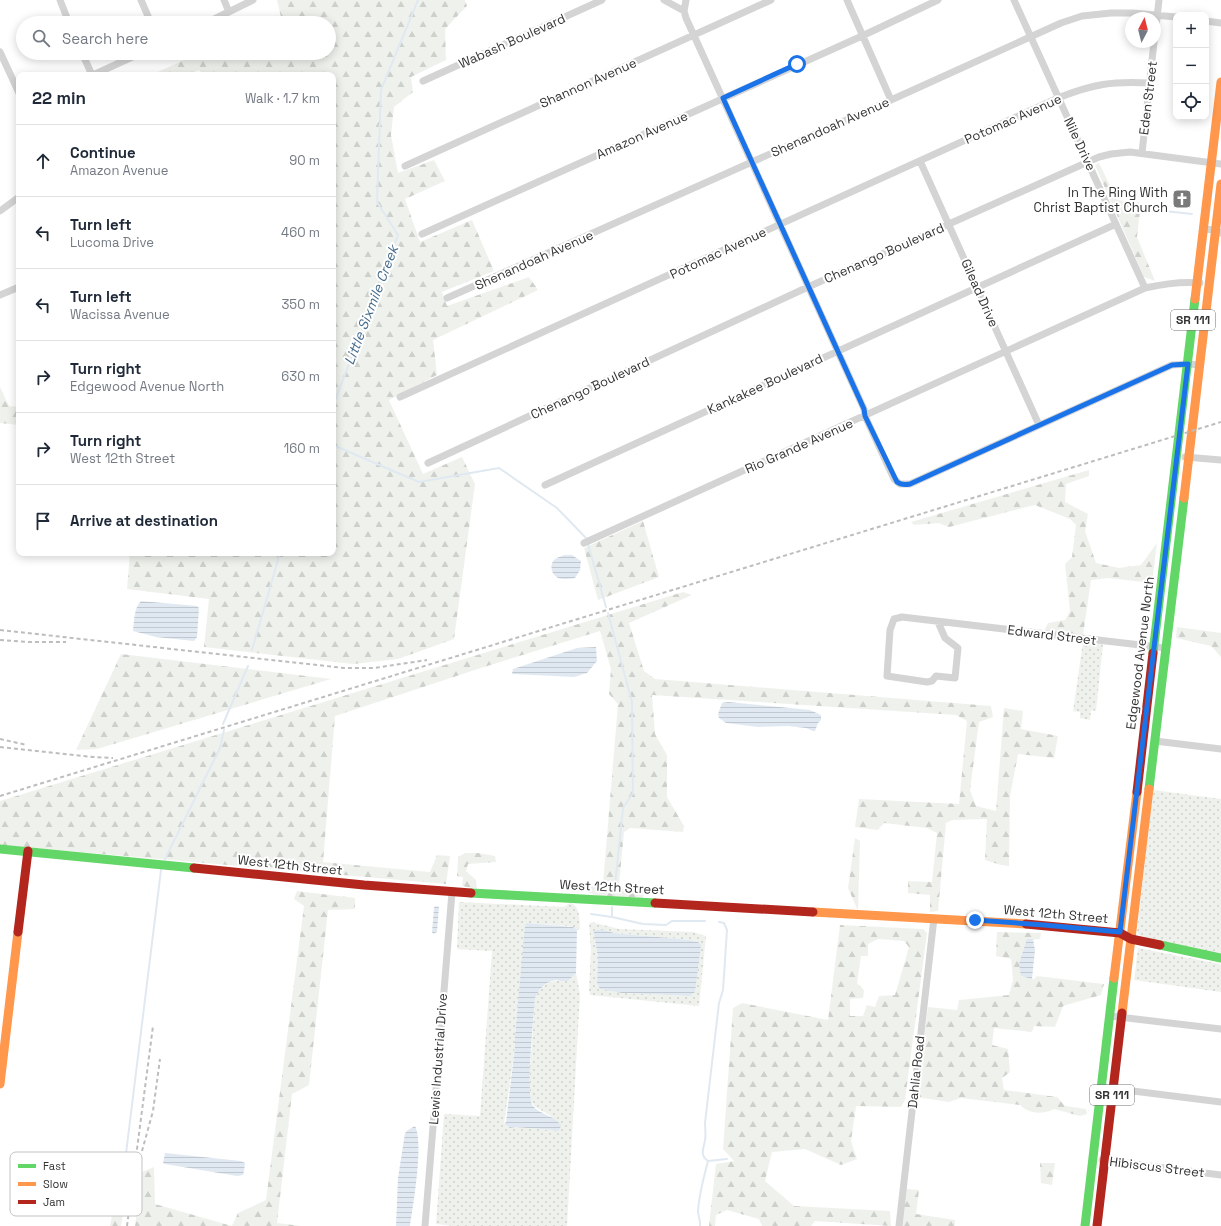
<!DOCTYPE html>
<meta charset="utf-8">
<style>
:root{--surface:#fff;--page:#f2f2f3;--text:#1f2937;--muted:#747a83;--line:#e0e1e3}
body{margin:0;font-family:"Space Grotesk",sans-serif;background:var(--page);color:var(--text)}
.controls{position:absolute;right:12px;top:12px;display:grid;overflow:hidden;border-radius:8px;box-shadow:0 2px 10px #0003}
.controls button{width:36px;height:36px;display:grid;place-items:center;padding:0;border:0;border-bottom:1px solid var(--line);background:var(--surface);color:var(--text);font:20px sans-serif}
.compass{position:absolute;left:1125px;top:12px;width:36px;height:36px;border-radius:50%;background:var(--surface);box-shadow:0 2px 10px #0003;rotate:7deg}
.stop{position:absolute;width:12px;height:12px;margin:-9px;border:3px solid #1a73e8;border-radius:50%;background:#fff}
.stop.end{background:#1a73e8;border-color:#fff;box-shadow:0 1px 4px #0008}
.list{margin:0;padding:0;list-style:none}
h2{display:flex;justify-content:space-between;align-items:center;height:52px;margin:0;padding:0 16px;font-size:17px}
h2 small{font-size:13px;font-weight:400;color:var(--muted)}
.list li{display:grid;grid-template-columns:26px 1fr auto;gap:12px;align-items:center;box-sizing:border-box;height:72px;padding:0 16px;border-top:1px solid var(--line)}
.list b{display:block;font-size:15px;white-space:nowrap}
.list p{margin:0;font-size:13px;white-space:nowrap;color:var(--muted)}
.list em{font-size:13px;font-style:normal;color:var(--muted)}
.icon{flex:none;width:22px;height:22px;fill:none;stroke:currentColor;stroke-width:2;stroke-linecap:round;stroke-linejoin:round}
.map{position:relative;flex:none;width:1221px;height:1226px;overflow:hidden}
.search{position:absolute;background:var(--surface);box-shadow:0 2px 10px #0003;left:16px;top:16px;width:320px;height:44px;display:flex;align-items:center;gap:10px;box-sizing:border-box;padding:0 14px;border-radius:22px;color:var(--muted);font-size:15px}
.panel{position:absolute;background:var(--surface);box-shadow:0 2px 10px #0003;left:16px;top:72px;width:320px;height:484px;border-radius:8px}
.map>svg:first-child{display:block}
.grass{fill:url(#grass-dots);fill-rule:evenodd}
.forest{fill:url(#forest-firs);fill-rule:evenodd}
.water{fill:url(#water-rules)}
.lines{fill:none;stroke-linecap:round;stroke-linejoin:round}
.stream{stroke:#e0e9f1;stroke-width:2}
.street{stroke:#d4d4d4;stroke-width:7}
.fast{stroke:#63d668;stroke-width:9}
.slow{stroke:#ff974d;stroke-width:9}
.jam{stroke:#b3261e;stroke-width:9}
.rail{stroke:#bdbdbd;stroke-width:2;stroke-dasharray:4 3;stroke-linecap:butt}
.route{stroke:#1a73e8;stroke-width:5}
.labels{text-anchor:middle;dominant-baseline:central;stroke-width:4;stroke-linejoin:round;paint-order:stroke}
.shield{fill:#fff;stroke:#707070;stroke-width:1}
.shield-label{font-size:12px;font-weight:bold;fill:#333}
.street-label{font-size:13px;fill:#333;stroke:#fff}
.poi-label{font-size:13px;fill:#333;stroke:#fff;text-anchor:end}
.water-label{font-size:14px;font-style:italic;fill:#486d8d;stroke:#fff}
.key{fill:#fff;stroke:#c2c2c2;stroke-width:1}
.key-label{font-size:11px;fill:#333}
</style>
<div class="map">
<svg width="1221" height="1226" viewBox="0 0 1221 1226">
<defs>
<pattern id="grass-dots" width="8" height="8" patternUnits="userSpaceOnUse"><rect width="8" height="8" fill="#eff2ec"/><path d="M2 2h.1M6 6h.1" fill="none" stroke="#cdd0cb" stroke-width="1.8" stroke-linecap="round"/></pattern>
<pattern id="forest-firs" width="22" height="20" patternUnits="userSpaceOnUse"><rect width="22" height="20" fill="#eff2ec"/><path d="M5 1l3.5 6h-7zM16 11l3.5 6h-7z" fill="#cdd0cb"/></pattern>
<pattern id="water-rules" width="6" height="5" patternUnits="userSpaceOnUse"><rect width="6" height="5" fill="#e0e9f1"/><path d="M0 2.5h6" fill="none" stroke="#c1c8cf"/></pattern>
</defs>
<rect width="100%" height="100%" fill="#fff"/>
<!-- grass -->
<path class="grass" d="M1083,642L1103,644L1096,711L1091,710L1090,720L1080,718V712L1073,711Z
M1153,790L1221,799V955L1155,941L1139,935L1137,931Z
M459,902L564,907L570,903C581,906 579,920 580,929L577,930L573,927L568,926L527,923L515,1036V1047L504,1124L510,1128L514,1127L553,1130L555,1132L551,1116L534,1106L531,1100L529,1083L535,998C543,982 552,980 569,980L576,973L580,994L567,1226H453L436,1224L444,1114L480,1116L492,951L457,949Z
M592,922L619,929L693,932L706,936L699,1006L590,995L589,989L591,951L589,924ZM604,930L614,933L690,940L698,942L690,996L622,993L600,988L597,983L598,957L594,934Z
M1138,948L1220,964L1221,966V992L1134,980Z"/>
<!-- forest -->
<path class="forest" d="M277,0H465L467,6L445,29L446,60L411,77L413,92L394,107L391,135L398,173L434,160L445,181L405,199L420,242L472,220L494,271L442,292L447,306L529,277L538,290L433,340L437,375L389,400L423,474L462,457L475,484L454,639L398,659L353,664L204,647L209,599L127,589L130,553H333V75H203L199,70L187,75H151L200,53H329V23H268L281,17Z
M1099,163L1117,200L1141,203L1137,237L1155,281L1144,277L1095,165Z
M0,387L9,406L19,407V425L0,423Z
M1089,470V476L1066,484L1065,502L1088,514L1085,531L1096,563L1119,568L1141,565L1157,543L1152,583L1108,578L1091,580L1083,635L1044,631L1048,623L1065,620L1070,611L1065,564L1072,557L1076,525L1070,519L1035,505L949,527L938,523L914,525L911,522Z
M643,521L659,577L598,600L584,548Z
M683,592L692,595L629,623L644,671L655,679L991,706L993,717L979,722L970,790L976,806L996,811L1004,708L1023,711L1021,729L1058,736L1054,758L1018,754L1010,796L1009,866L1001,865L985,860L987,819L952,820L946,823L938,911L930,912V895L908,893V881L932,882L937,833L927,828L884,823L878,830L855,827L859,799L959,804L967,721L956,715L652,695L655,734L667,755V797L684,826L683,832L630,828L624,832L619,885L625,889L644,891L643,898L599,896L589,893V886L603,884L618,704L609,694L611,669L600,631L484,667L335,716L323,862L430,872L437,855L450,856L446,884L0,845V801Z
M1177,627L1221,633V657L1211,646L1176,638Z
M121,654L331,679L97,749L76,750Z
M855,838L860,841L858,911L848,888Z
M465,853H478L495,856L496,862L468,864L466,871L476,880L477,889L462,886L463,877L457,876L458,857Z
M297,891L355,898V909L328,910L309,1085L292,1094L277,1223L301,1226H135L142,1172L154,1167L155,1204L232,1226L238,1213L266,1200L304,906L294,899Z
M840,925L923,929L927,933L905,1100L901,1107L856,1106L851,1141L857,1159L841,1165L805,1149L772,1152L765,1181L794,1206L890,1211L891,1226L815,1221L811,1226H762L759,1219L727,1210L716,1215L715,1226H709L716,1164L734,1161L723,1149L733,1008L742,1003L828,1020ZM878,939L904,941L909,947L895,995L879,996L875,1007L867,1005L863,1016H850V999L863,998L864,990L857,983L861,956H868V944Z
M997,932L1041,933L1040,939L1027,940L1021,976L1034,979L1037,976L1104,984L1101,995L1063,1006L1055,1027L1034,1026L1032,1032L994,1028L992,1045L1008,1049L1010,1072L1002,1078L1004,1090L1057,1097L1065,1106L1086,1109L1087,1114L1080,1116L1054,1109C1043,1115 1029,1114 1020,1105L961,1098L949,1102L916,1097L928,1007L957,1010L959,1000L1009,995L1013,980L1011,959L996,956Z
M1040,1163H1055L1052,1185L1041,1183Z
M906,1189L919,1190L916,1214L955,1220V1226H901Z
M114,1204L124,1208L121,1226H110Z"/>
<!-- water -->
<path class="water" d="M564,555H572L581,561L580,570L575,578C569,579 563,580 558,578C551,575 549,564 555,559C558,557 562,556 564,555Z
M141,601L197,606L199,608L197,637L194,641L156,637L133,631C134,622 134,607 141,601Z
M596,647L597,661L587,673L574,677L512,674L513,669L577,648Z
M728,702L810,710L821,715V720L818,723L815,731H813L806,728L788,726L758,727L726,723L719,718L718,714L722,703Z
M435,906L439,907L437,932L433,934L432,932L434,908Z
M527,923L573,927L577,930L576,973C574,975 571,978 569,980C565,983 561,980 556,980C545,982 540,988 535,998C534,1015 525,1095 533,1106C540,1115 554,1115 561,1125C560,1129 559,1131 555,1132L553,1130L515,1127L510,1128L504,1124L506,1122L515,1047V1036L525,925Z
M596,930H604L614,933L690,940L698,942L701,945L695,992L690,996L622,993L600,989L597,983L598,957L594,934V931Z
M1027,939H1033L1035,950L1032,979L1021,976L1019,964Z
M415,1126C424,1143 413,1205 410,1226H396L398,1178L405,1133L408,1130Z
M165,1153L241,1161L245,1163L244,1171L243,1175L237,1176L165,1164L163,1163Z"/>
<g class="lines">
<!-- stream -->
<path class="stream" d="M1137,208L1192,214
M333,406L398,235L377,202L381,90L418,0
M333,445L419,482L499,468L557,508L586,538
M588,544L606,607
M608,613L632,702L633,793L623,808L614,895
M252,650L280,553
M223,724L248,666
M165,859L220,748L224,730
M612,907V917L643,924L666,925L672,921H705
M591,914L612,917
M708,1161L727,1159
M120,1202L161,870
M700,1226C701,1221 698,1216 698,1211C699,1194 704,1177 708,1161C699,1155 704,1148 705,1140C706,1135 705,1128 705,1123L719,1003L723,990L727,930L724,923L719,922"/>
<!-- street -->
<path class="street" d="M60,0L69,23
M141,0L151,23
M224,0L229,12
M664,0L684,11
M686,0L684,11L686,18L864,409L865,416L894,479L900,484H910L1172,365L1188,364L1200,365
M847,0L891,100
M1014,0L1145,288
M1206,21L1221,23
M206,23L253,0
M1155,36L1159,0
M0,52L19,93
M82,53L92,75
M93,75L141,53
M423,81L602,0
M1142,153L1154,42
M920,161L1039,425
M405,166L771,0
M0,211L19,197
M1203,229L1215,230L1221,233
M422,234L862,36L938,0
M0,295L19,287
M447,298L891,100L1061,23L1082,16L1111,13H1133L1176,17
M400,397L1058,98C1093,84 1112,81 1150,83
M1185,457L1221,460
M428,463L808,287L1099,157L1111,154L1130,152L1221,164
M545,485L1116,224
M584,543L1145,288C1163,284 1181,281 1200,283
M938,622L945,638L958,648L955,678L936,676L932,681L927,682L887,676L890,630L894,619L902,617L1166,648
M1155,741L1221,749
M1110,1016L1221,1029
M1101,1087L1221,1102
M1102,1160L1221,1175
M425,1226L452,892
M899,1226L934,918"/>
<!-- fast -->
<path class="fast" d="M1153,653L1195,299
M1149,789L1184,498
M0,849L194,868
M471,893L655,903
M1160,945L1221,958
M1085,1226L1114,978"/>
<!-- slow -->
<path class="slow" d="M1195,299L1221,82
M1184,498L1221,184
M813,912L1026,924
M1114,978L1137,792
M1122,1013L1149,789
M0,1084L18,932"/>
<!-- jam -->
<path class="jam" d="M1137,792L1153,653
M194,868L364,885L471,893
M655,903L813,912
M1026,924L1120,933L1131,939L1160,945
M18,932L28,851
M1097,1226L1122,1013"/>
<!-- rail -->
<path class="rail" d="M0,630L344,668H374L427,660
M0,640L27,642H66
M0,739L27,745
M0,747L93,757L113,758
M0,796L1221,422
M142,1151L153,1111L160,1059
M127,1226L153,1026"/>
</g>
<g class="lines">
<!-- route -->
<path class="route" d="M797,64L723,98L864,409L865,416L897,482C901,485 905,485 910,484L1172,365L1188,364L1120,932L1044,925L975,920"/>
</g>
<!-- icons -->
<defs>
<symbol id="church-square" viewBox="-11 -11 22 22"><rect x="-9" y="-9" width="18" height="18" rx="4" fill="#7a7a7a" stroke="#fff"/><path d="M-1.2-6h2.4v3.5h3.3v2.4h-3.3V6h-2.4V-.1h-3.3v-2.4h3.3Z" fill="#fff"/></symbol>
</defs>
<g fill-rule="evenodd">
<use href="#church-square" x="1171" y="188" width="22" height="22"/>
</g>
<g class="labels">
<!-- shield labels -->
<g class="shield">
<rect x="1171" y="310" width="44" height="20" rx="3"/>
<rect x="1090" y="1085" width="44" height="20" rx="3"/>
</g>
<g class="shield-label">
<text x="1193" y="320">SR 111</text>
<text x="1112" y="1095">SR 111</text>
</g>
<!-- street labels -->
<g class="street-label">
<text transform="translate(512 41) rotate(-24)">Wabash Boulevard</text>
<text transform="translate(588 83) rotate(-24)">Shannon Avenue</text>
<text transform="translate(1148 98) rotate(-83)">Eden Street</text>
<text transform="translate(1013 119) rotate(-24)">Potomac Avenue</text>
<text transform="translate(830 127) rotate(-24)">Shenandoah Avenue</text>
<text transform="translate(642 135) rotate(-24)">Amazon Avenue</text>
<text transform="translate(1080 144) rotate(65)">Nile Drive</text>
<text transform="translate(718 253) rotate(-25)">Potomac Avenue</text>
<text transform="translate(884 253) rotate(-24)">Chenango Boulevard</text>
<text transform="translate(534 260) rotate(-24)">Shenandoah Avenue</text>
<text transform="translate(980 293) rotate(66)">Gilead Drive</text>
<text transform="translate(765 384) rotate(-25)">Kankakee Boulevard</text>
<text transform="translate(590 388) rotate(-25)">Chenango Boulevard</text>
<text transform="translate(799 446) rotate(-24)">Rio Grande Avenue</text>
<text transform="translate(1052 635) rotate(7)">Edward Street</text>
<text transform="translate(1140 653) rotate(-83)">Edgewood Avenue North</text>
<text transform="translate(290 865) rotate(6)">West 12th Street</text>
<text transform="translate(612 887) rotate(3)">West 12th Street</text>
<text transform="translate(1056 914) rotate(5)">West 12th Street</text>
<text transform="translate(438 1059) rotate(-86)">Lewis Industrial Drive</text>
<text transform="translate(916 1072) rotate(-84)">Dahlia Road</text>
<text transform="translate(1157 1167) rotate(7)">Hibiscus Street</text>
</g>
<!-- poi labels -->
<g class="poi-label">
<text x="1168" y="192">In The Ring With<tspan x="1168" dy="15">Christ Baptist Church</tspan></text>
</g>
<!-- water labels -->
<g class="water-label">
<text transform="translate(371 305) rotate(-69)">Little Sixmile Creek</text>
</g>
</g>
<!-- legend -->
<rect x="10" y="1152" width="132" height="64" rx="6" class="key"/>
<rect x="18" y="1164" width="18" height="4" fill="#63d668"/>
<rect x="18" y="1182" width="18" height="4" fill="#ff974d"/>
<rect x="18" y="1200" width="18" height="4" fill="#b3261e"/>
<g class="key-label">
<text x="43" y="1170">Fast</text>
<text x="43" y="1188">Slow</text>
<text x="43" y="1206">Jam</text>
</g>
</svg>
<div class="controls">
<button>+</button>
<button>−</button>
<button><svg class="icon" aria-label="locate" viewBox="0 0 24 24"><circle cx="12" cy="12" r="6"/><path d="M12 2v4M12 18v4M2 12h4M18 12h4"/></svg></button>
</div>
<svg class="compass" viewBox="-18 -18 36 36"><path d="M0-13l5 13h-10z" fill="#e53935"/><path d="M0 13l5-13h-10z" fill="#747a83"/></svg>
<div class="stop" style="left:797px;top:64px"></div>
<div class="stop end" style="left:975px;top:920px"></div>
<div class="search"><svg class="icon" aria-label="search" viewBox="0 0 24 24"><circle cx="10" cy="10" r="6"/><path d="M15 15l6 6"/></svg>Search here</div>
<section class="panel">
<h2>22 min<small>Walk · 1.7 km</small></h2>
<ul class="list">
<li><svg class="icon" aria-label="ahead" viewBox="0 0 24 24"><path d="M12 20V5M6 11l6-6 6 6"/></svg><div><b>Continue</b><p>Amazon Avenue</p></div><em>90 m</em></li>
<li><svg class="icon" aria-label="left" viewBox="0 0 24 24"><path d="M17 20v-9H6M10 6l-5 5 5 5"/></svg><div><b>Turn left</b><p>Lucoma Drive</p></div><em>460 m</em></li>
<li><svg class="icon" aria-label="left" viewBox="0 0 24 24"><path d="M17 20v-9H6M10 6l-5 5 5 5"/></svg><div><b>Turn left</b><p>Wacissa Avenue</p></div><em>350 m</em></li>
<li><svg class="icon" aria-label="right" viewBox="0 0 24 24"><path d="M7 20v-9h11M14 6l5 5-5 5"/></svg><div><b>Turn right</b><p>Edgewood Avenue North</p></div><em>630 m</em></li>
<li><svg class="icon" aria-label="right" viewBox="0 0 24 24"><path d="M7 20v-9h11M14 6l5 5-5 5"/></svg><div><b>Turn right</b><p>West 12th Street</p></div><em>160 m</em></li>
<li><svg class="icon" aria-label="arrive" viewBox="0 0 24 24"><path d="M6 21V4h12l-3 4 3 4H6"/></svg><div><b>Arrive at destination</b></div></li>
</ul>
</section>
</div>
